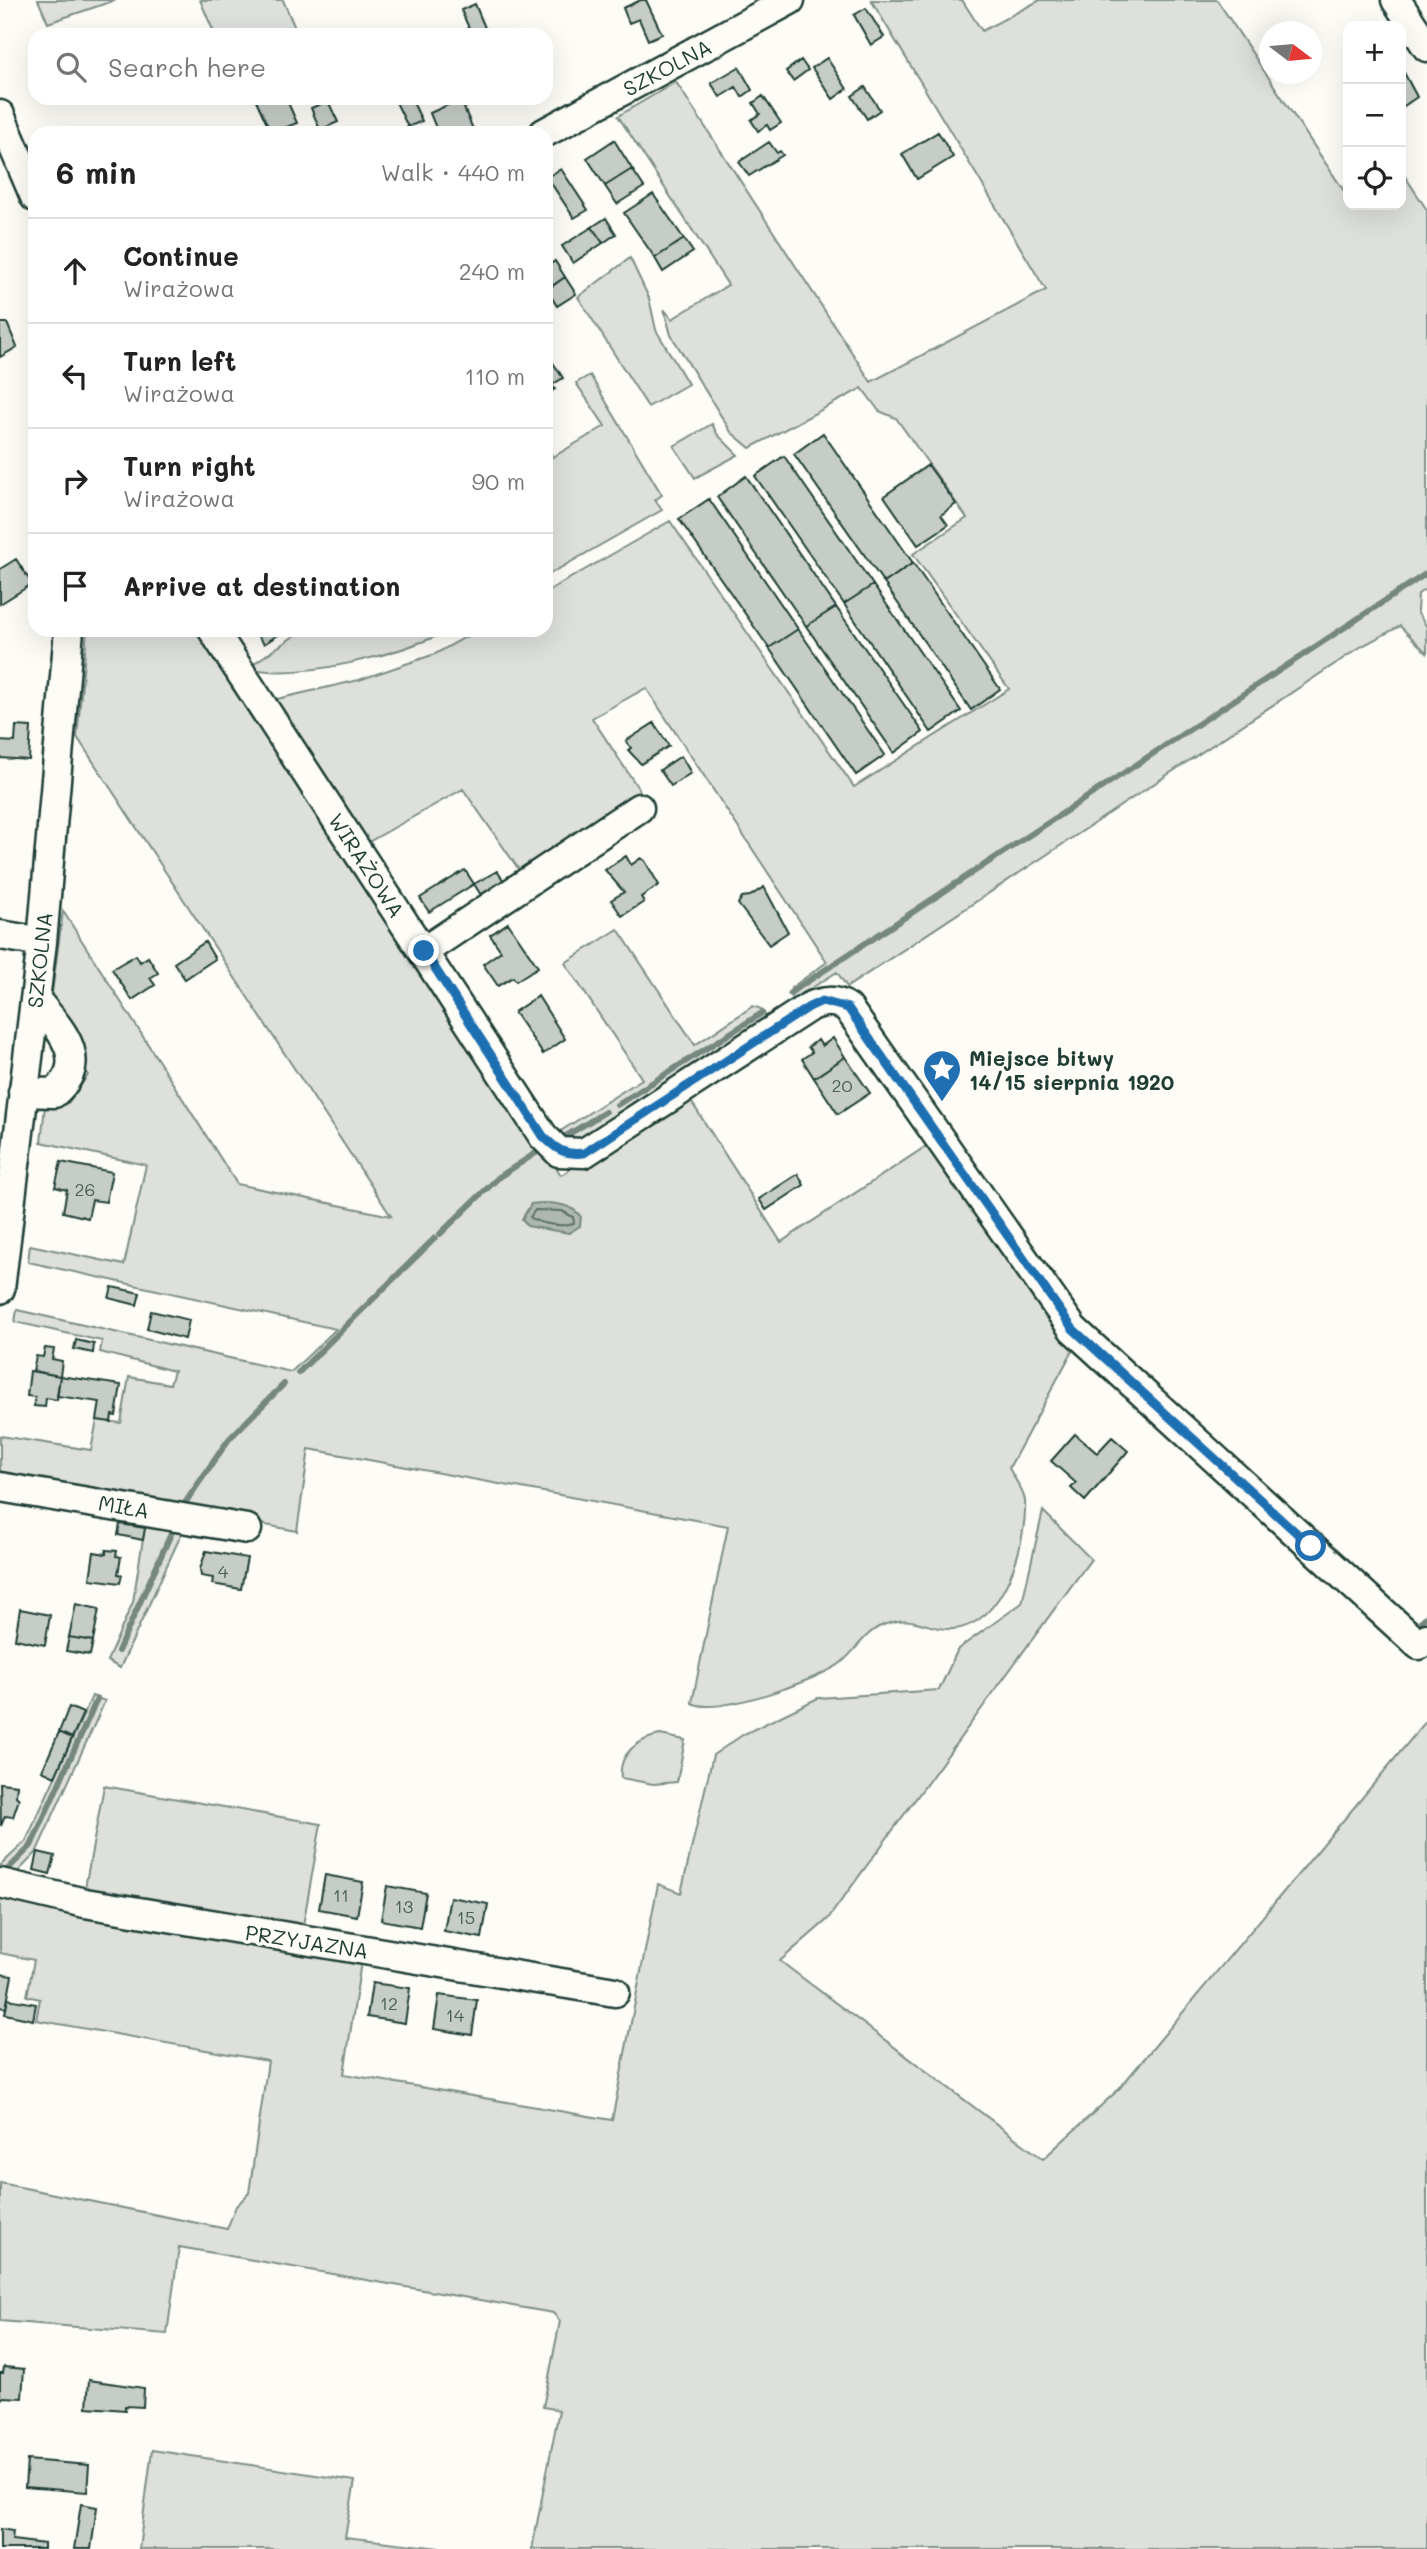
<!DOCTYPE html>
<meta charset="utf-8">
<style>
:root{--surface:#fff;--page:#f6f6f6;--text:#222;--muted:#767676;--line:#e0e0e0}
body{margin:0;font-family:Mali,sans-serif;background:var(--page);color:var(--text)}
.controls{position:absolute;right:21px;top:21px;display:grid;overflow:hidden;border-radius:14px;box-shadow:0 7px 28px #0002}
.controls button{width:63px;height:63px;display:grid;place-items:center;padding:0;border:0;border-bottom:2px solid var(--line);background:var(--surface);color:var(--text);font:35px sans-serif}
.compass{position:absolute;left:1259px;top:21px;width:63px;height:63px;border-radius:50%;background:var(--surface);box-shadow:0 7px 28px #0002;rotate:106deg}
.stop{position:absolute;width:21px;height:21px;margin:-16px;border:5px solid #1f6fb2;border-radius:50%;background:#fff}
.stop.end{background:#1f6fb2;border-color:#fff;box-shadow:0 2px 7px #0008}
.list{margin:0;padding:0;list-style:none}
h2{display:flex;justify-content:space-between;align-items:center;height:91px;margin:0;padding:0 28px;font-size:30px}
h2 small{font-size:23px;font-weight:400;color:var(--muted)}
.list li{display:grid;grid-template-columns:46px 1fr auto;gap:21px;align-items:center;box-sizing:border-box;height:105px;padding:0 28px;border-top:2px solid var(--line)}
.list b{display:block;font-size:26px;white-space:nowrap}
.list p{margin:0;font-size:23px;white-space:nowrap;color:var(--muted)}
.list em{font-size:23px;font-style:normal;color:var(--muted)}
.icon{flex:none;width:38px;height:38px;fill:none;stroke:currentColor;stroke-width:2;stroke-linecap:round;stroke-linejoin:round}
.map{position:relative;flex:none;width:1427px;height:2549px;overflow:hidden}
.search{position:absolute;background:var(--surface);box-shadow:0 7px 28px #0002;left:28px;top:28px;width:525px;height:77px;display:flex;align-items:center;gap:18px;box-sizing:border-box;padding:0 24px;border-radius:21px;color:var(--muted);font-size:26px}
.panel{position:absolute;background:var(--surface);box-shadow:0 7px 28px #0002;left:28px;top:126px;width:525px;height:511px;border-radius:21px}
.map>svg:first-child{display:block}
.green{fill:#dde0db;stroke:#7e8e88;stroke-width:2}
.water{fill:#aeb8b1;stroke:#75877f;stroke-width:2}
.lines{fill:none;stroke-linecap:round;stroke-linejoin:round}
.shore{stroke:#586e66;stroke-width:2}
.stream{stroke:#75877f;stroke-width:6}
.building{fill:#c6cdc7;stroke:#1f3d34;stroke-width:2}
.minor-casing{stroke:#1f3d34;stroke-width:33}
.minor{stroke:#fdfcf7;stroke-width:28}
.route{stroke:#1f6fb2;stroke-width:9}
.labels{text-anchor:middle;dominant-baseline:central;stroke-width:7;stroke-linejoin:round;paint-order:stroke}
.number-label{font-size:18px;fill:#496159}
.street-label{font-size:21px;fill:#1f3d34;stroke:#fdfcf7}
.poi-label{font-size:21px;font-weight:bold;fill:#1f3d34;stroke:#fdfcf7;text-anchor:start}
</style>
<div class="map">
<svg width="1427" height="2549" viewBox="0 0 1427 2549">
<rect width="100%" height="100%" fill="#fdfcf7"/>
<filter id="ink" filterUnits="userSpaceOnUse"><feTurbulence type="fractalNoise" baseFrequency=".0143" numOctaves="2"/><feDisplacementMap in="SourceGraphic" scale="14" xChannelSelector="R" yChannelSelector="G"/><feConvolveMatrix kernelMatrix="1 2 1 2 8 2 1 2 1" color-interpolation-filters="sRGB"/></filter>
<g filter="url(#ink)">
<!-- green -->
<path class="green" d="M38,0H116L48,23Z
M200,0H283L295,28L280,35H215Z
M871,0H962L982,31L1040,0H1217L1348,197V205H1401V170L1427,210V588L1418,594L1417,612L1427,627V653L1400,626L1362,646L847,987L837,972L794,999L791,997V988L827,962L646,688L592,718L642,794L522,874L463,789L365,844L273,700L359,680L435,654L478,630H546V592L670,521L854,787L1009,689L913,554L967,518L896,418L879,411L862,388L750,448L731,432L671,335L664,309L672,319L728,285L618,116L676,82L871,382L1046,290Z
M630,258L649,298L656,330L688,384L648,407L578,297Z
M590,375L662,495L655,500L662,510L546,576V446L553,457L605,426L576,383Z
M712,424L717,434L738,455L695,478L674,446Z
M87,630H204L561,1175L687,1095L781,1242L931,1143L1073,1350L1009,1468C1014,1478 1024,1491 1025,1501C1027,1543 1004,1626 953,1629C925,1631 915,1611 881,1626C864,1633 853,1655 838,1665C814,1681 717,1716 692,1703L728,1526L309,1449L297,1531L0,1474V1436L91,1450L97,1420L121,1423L129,1377L170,1384L174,1371L100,1352L102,1341L15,1322L17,1310L291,1372L336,1329L28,1262L30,1245L124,1265L146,1165L41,1142L45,1106L68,1103L88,1075L72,1034L51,1000L63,911L237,1184L391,1216L77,737Z
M303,630H451C398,654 304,681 247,668Z
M618,929L695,1045L753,1006L761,1009L770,1022L576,1145L556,1134L642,1079L565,963Z
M1043,1511L1091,1559L827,1920L780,1961L1043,2159L1118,2090L1427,1720V2549H532L559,2410L543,2407L560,2321L553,2313L179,2247L167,2334L0,2321V2183L227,2229L236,2206L249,2193L268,2061L36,2020L40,1999L27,1996L34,1960L0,1953V1893L361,1962L344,2074L612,2120L658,1884L681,1893L713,1755L744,1734L818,1698L939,1690L958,1649L1022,1603Z
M146,1520L185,1526L120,1668L107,1661L133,1602Z
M92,1696L105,1701L36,1853L10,1880L0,1878V1866L26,1841Z
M660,1735L685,1740L677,1782L653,1784L621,1778C618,1754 638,1739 660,1735Z
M104,1786L321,1824L302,1931L84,1893Z
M152,2450L355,2481L345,2537L448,2549H139Z"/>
<!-- water -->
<path class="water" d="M531,1204C548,1202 570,1202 581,1217L580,1226L569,1233L527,1226L522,1219Z"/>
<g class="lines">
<!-- shore -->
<path class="shore" d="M535,1210L562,1211L573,1217L574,1223C565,1228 538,1224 530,1217Z"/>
<!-- stream -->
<path class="stream" d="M790,993L1427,573
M617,1105L762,1013
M561,1139L605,1112
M440,1234L499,1177L542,1149
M298,1373L435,1238
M183,1506L229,1439L284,1384
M1418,1624L1427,1616
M118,1651L175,1525
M2,1875L31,1846L97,1699"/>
</g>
<!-- building -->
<path class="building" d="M641,0H646L662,34L648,40L639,19L629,23L623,8Z
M475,4L488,35H472L461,10Z
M866,8L884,37L871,45L854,15Z
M827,58L847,89L833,99L812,68Z
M801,60L808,70L793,81L786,71Z
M739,67L752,90L742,97L736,87L720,97L711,83Z
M1401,67L1417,97L1401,108Z
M865,87L880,110L867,119L852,96Z
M763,96L781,123L770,130L767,125L758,131L751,120L760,114L753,103Z
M255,98H286L297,123L271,133Z
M394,98H411L422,121L408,127Z
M463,98H467L470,105L464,108L473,129L465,133H438L430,113Z
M328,101L338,122L320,130L311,108Z
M938,132L953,157L917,179L902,154Z
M614,140L632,169L605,186L587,158Z
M769,142L777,153L780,151L783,155L749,176L739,162Z
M561,169L588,210L574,218L547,177Z
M632,169L644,187L617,204L605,186Z
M653,194L684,239L655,258L624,213Z
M606,218L616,234L603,243L592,227Z
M592,227L603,243L573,263L562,246Z
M684,239L693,252L663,272L655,258Z
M555,261L565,277L546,290V267Z
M565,277L576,294L557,306L547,290Z
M0,323H7L17,347L0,357Z
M546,352L563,378L552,385L555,389L546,395Z
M823,433L913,563L884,583L794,454Z
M784,456L873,585L844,604L755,476Z
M928,465L956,504L941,515L948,525L918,545L884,496Z
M746,476L836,607L806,626L717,497Z
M709,499L798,629L769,648L679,519Z
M16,559L32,584L0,604V569Z
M913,563L1000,689L971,710L884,583Z
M873,585L961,711L931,732L844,604Z
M836,607L923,732L894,753L806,626Z
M798,629L885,755L856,775L769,648Z
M259,630H278L281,633L264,644L258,636L262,634Z
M654,723L669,746L641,764L628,750L631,748L626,741Z
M16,726L31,727L29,760L0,758V741L15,742Z
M681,756L691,773L671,786L660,770Z
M626,856L631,865L641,858L645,861L659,885L641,897L644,902L622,916L611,900L624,892L605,870Z
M465,870L474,884L429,912L420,898Z
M497,871L504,881L481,895L474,884Z
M764,887L788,932L769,945L738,904L742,897L750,896Z
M508,923L538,967L516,981L513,977L498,986L483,964L501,951L490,935Z
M205,942L215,959L185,979L174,963Z
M136,955L140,962L148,957L158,973L150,978L155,985L132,1000L112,969Z
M538,996L565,1039L543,1054L514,1012Z
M833,1038L845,1057L814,1078L802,1059L812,1052L808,1047L818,1040L822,1046Z
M845,1057L870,1093L838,1114L814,1078Z
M61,1162L112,1172L106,1202L92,1200L88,1218L63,1212L67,1190L55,1187Z
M798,1174L804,1185L766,1210L759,1199Z
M112,1287L140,1293L137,1305L109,1298Z
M151,1311L189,1320L185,1339L147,1329Z
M76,1340L94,1344L93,1353L74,1349Z
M45,1348L54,1349L52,1359L62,1361L60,1376L33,1371L36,1356L43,1357Z
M30,1371L60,1376L57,1400L46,1398L45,1407L34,1406L35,1397L27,1396Z
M60,1376L121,1385L116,1416L112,1415L111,1422L97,1420L100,1402L57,1396Z
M1075,1434L1097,1453L1112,1437L1128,1451L1085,1501L1071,1488L1076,1483L1051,1461Z
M120,1524L145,1528L143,1540L118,1535Z
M106,1550L117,1551L116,1556L121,1557L118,1574L122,1575L120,1583L90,1579L94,1552L106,1554Z
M206,1551L247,1558L241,1589L212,1584L213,1578L201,1576L200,1569Z
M76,1604L99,1609L93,1641L69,1637Z
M20,1609L50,1615L45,1645L15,1639Z
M69,1637L93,1641L90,1655L66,1651Z
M69,1707L83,1713L72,1738L59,1732Z
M59,1732L72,1738L55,1777L42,1771Z
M0,1783L17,1785L16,1796L19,1799L13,1817L5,1816L1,1826Z
M38,1852L55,1856L50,1874L34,1870Z
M325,1875L363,1882L357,1916L319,1909Z
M387,1886L426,1893L420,1927L381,1920Z
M450,1897L488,1904L482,1938L444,1931Z
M0,1974L12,1976L6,2008L0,2007Z
M372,1983L410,1988L405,2023L367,2017Z
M439,1995L477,2000L472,2035L434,2029Z
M8,1999L36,2004L33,2020L5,2014Z
M4,2367L24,2369L22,2398L3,2397L0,2401V2373H3Z
M89,2380L144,2388L143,2407L125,2406V2410L87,2407Z
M27,2460L89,2465L87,2492L25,2487Z
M81,2504L97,2507L91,2549H74Z
M0,2529L13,2531L12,2540L44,2544V2549H0Z"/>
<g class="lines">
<defs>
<path id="minor" d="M1396,0L1427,47
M0,115L35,197
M544,133L790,0
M213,630L543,1136L559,1152L584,1153L809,1007C823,1001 835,999 848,1008L1073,1329L1419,1645L1427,1638
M0,935L42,942
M424,951L639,808
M23,1092L54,1093C93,1060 58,1027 35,999
M0,1289L42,942L69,630
M0,1487L247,1529
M0,1883L85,1903L615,1992"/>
</defs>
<!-- minor casing -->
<use href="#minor" class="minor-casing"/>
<!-- minor -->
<use href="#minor" class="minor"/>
</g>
</g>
<g class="lines" filter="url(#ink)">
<!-- route -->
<path class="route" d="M424,951L543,1136C557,1150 564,1155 584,1153L809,1007L822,1001L848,1008L1073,1329L1311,1546"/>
</g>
<!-- icons -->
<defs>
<symbol id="sight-pin" viewBox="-11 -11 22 30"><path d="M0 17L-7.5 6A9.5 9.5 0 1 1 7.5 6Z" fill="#1f6fb2" stroke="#fdfcf7"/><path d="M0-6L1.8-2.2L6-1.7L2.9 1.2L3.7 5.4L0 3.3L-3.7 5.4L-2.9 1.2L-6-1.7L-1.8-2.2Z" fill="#fff"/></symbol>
</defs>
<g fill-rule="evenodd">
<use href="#sight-pin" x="920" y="1047" width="44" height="60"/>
</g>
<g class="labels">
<!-- number labels -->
<g class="number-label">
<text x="842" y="1085">20</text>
<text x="85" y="1189">26</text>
<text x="223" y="1571">4</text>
<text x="341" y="1895">11</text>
<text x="404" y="1906">13</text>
<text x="466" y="1917">15</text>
<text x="389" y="2003">12</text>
<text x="455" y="2015">14</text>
</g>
<!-- street labels -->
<g class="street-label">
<text transform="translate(667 67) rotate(-28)">SZKOLNA</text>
<text transform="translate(367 865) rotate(57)">WIRAŻOWA</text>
<text transform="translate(39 960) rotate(-84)">SZKOLNA</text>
<text transform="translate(124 1506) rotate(10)">MIŁA</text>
<text transform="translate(307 1941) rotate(9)">PRZYJAZNA</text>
</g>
<!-- poi labels -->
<g class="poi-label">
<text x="969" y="1057">Miejsce bitwy<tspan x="969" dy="24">14/15 sierpnia 1920</tspan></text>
</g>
</g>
</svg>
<div class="controls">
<button>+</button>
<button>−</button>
<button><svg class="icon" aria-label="locate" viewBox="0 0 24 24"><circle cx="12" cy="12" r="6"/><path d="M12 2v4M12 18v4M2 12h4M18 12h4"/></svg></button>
</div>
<svg class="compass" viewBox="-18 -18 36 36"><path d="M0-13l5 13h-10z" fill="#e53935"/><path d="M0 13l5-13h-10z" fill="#767676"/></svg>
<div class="stop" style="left:1311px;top:1546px"></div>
<div class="stop end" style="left:424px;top:951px"></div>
<div class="search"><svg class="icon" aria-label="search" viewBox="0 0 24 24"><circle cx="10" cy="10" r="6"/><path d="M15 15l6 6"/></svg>Search here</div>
<section class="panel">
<h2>6 min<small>Walk · 440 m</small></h2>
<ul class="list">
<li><svg class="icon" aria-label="ahead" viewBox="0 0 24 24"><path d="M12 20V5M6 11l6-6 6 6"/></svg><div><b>Continue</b><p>Wirażowa</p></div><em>240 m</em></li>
<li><svg class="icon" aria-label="left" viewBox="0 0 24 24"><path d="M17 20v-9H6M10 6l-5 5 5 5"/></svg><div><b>Turn left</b><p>Wirażowa</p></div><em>110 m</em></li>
<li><svg class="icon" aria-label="right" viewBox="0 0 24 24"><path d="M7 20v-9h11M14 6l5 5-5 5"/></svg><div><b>Turn right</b><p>Wirażowa</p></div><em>90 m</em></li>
<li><svg class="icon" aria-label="arrive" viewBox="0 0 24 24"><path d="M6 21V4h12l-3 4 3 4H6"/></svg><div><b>Arrive at destination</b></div></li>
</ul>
</section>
</div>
